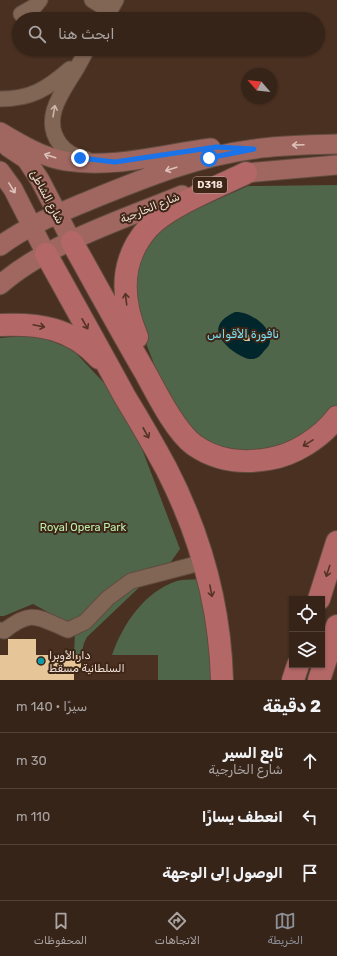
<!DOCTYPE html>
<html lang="ar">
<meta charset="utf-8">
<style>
:root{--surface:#372419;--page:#423026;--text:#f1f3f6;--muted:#aaa4a2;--line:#514138;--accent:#8c9099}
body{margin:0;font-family:Rubik,Cairo,sans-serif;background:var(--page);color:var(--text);direction:rtl}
.controls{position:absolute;right:12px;bottom:12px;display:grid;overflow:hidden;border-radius:0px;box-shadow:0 1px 3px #0004}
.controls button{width:36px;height:36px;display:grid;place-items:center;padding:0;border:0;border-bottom:1px solid var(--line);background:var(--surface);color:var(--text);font:20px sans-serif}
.compass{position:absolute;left:241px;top:68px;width:36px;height:36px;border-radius:50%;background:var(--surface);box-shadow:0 1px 3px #0004;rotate:298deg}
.stop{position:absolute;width:12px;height:12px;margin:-9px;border:3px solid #1a73e8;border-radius:50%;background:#fff}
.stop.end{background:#1a73e8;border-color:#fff;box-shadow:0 1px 4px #0008}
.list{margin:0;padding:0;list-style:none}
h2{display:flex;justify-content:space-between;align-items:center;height:52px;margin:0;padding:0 16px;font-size:17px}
h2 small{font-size:13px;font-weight:400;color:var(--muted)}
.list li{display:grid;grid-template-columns:26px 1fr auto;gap:12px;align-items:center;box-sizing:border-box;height:56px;padding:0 16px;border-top:1px solid var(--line)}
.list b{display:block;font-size:15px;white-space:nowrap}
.list p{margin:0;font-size:13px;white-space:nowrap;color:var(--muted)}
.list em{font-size:13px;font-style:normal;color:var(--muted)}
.icon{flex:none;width:22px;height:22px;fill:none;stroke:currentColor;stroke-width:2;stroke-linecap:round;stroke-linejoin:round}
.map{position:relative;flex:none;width:337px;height:680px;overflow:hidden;direction:ltr}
.search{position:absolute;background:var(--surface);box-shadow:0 1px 3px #0004;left:12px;right:12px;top:12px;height:44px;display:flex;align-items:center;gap:10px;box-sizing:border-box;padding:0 14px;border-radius:22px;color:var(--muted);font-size:15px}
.sheet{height:220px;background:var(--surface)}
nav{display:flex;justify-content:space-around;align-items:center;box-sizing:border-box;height:56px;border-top:1px solid var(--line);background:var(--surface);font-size:11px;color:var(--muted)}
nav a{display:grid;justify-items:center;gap:2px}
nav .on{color:var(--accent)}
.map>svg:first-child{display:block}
.green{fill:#50664a}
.water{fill:#01272d}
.building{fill:#e6c698}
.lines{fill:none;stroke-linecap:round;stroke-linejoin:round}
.minor-casing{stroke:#614c3f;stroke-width:17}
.major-casing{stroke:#614c3f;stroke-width:21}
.highway-casing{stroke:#614c3f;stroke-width:24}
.minor{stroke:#826655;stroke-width:15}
.major{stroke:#9f6760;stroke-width:19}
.highway{stroke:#b36867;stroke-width:22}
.oneway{stroke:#cbb6aa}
.oneway2{stroke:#ddc2ba}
.oneway3{stroke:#553327}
.route{stroke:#1a73e8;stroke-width:5}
.culture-dot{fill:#0f9aa8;stroke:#3e2617;stroke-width:1.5}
.labels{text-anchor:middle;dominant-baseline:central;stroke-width:4;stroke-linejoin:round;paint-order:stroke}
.shield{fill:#3e2617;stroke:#bca99e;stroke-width:1}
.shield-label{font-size:10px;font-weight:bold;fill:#f2e1d8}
.street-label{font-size:11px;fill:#f2e1d8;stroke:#3e2617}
.park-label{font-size:11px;fill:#bcf0af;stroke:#3e2617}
.poi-label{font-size:11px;fill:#f2e1d8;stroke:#3e2617;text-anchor:start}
.water-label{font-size:12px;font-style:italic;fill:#78e0f5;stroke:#3e2617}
</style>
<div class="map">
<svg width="337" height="680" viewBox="0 0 337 680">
<rect width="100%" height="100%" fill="#493021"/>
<!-- green -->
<path class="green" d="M337,185V405L331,413L310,432L278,450L239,456L198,437L167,398L133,309L138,259L154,235L183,215L248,186Z
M35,335L72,349L107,386L139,441L180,549L170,563L149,578L87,637L84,643L81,655L74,654L75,632L70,624L33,604L4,616H0V338Z
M199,579L209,633L211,680H158V655H112C123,624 144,592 177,581C184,579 192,580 199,579Z"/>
<!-- water -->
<path class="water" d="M235,312C248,311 271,325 270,341C270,345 267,348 264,351C255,365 243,358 233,351C215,337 211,323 235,312Z"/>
<!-- building -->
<path class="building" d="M239,330L249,335L250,341H245L239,336Z
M8,639H36V655H81V668H74V680H0V655H8Z"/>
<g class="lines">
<defs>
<path id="minor" d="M92,0L110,11
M21,14L35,6L40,0
M105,19L116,0
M0,99C31,99 47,89 70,69
M86,159C76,157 66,152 60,144C43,122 58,98 70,79C77,69 82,59 87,49
M0,630L4,631C33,608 38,618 68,630L85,622L108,598L131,581L204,562"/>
<path id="major" d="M0,132C20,144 42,157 65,161C113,169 163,154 211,148
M8,147L26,159L40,180L72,242
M0,171L13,189L46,254
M232,178L246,173L337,165
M0,246C27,226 57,214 88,201C142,179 198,156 255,149C282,145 310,145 337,144
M0,285C46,244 124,219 182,195"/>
<path id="highway" d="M72,242C96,285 120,329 145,372C156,392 175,431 194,445C217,461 241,464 269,459C294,455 321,438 337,417
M46,254C72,301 99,349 125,397C139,420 153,444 166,468C200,534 220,606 222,680
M0,325C39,323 71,328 99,358
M137,337C121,299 119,261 148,228C168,206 218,187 246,173
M319,599L337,542
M293,680L298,665
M319,680L337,626"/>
</defs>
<!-- minor casing -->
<use href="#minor" class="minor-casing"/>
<!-- major casing -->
<use href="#major" class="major-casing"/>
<!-- highway casing -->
<use href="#highway" class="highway-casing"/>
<!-- minor -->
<use href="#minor" class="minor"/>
<!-- major -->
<use href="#major" class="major"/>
<!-- highway -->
<use href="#highway" class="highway"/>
</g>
<!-- one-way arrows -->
<defs><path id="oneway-shaft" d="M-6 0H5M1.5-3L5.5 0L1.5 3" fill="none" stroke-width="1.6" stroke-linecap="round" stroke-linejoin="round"/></defs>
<use class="oneway" href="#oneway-shaft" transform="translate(54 111) rotate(-80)"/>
<g class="oneway2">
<use href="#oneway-shaft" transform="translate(298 145) rotate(178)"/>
<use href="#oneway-shaft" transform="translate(50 156) rotate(-162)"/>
<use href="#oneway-shaft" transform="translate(171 169) rotate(162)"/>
<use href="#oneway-shaft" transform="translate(12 188) rotate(58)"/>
</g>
<g class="oneway3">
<use href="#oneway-shaft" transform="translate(126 299) rotate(-97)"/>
<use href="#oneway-shaft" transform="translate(85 324) rotate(61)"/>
<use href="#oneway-shaft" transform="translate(39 326) rotate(12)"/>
<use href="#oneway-shaft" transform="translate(146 433) rotate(61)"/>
<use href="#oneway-shaft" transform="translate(308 443) rotate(148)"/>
<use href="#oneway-shaft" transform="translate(328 571) rotate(108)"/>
<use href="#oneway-shaft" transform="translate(211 591) rotate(79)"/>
</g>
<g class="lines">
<!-- route -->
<path class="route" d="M80,158L115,162L216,147L254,149L209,158"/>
</g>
<!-- markers -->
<circle class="culture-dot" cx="41" cy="661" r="4"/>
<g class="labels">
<!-- shield labels -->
<rect class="shield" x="193" y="177" width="34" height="16" rx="3"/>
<g class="shield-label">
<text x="210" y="185">D318</text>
</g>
<!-- street labels -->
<g class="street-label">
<text transform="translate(47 197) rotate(62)">شارع الشاطئ</text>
<text transform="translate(150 208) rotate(-22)">شارع الخارجية</text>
</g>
<!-- park labels -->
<g class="park-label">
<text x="83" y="527">Royal Opera Park</text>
</g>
<!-- poi labels -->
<g class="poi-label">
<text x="49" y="655">دار الأوبرا<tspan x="49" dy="13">السلطانية مسقط</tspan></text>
</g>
<!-- water labels -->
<g class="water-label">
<text x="243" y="334">نافورة الأقواس</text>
</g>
</g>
</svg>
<div class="controls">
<button><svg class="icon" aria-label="locate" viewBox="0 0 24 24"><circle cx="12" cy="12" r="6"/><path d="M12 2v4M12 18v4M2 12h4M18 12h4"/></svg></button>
<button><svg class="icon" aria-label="layers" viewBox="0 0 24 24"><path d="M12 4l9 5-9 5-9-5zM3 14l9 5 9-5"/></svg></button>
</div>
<svg class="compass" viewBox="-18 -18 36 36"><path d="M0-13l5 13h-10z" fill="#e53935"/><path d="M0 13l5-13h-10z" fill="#aaa4a2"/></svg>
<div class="stop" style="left:209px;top:158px"></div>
<div class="stop end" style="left:80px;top:158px"></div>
<div class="search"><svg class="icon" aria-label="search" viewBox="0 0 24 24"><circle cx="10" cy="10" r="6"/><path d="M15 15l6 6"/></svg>ابحث هنا</div>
</div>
<section class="sheet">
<h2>2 دقيقة<small>سيرًا · 140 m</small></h2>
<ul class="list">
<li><svg class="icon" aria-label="ahead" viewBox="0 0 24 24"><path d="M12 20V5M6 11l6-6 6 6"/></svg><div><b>تابع السير</b><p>شارع الخارجية</p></div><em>30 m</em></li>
<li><svg class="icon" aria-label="left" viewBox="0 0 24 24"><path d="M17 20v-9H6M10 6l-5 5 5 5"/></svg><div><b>انعطف يسارًا</b></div><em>110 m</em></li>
<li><svg class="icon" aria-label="arrive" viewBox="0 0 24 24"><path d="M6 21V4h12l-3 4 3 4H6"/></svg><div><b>الوصول إلى الوجهة</b></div></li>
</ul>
</section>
<nav>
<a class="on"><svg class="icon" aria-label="map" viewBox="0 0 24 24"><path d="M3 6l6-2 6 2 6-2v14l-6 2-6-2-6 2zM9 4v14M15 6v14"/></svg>الخريطة</a>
<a><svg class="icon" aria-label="directions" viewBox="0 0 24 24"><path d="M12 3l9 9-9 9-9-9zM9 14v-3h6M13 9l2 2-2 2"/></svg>الاتجاهات</a>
<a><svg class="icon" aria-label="saved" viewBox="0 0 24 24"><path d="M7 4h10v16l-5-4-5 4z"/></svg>المحفوظات</a>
</nav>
